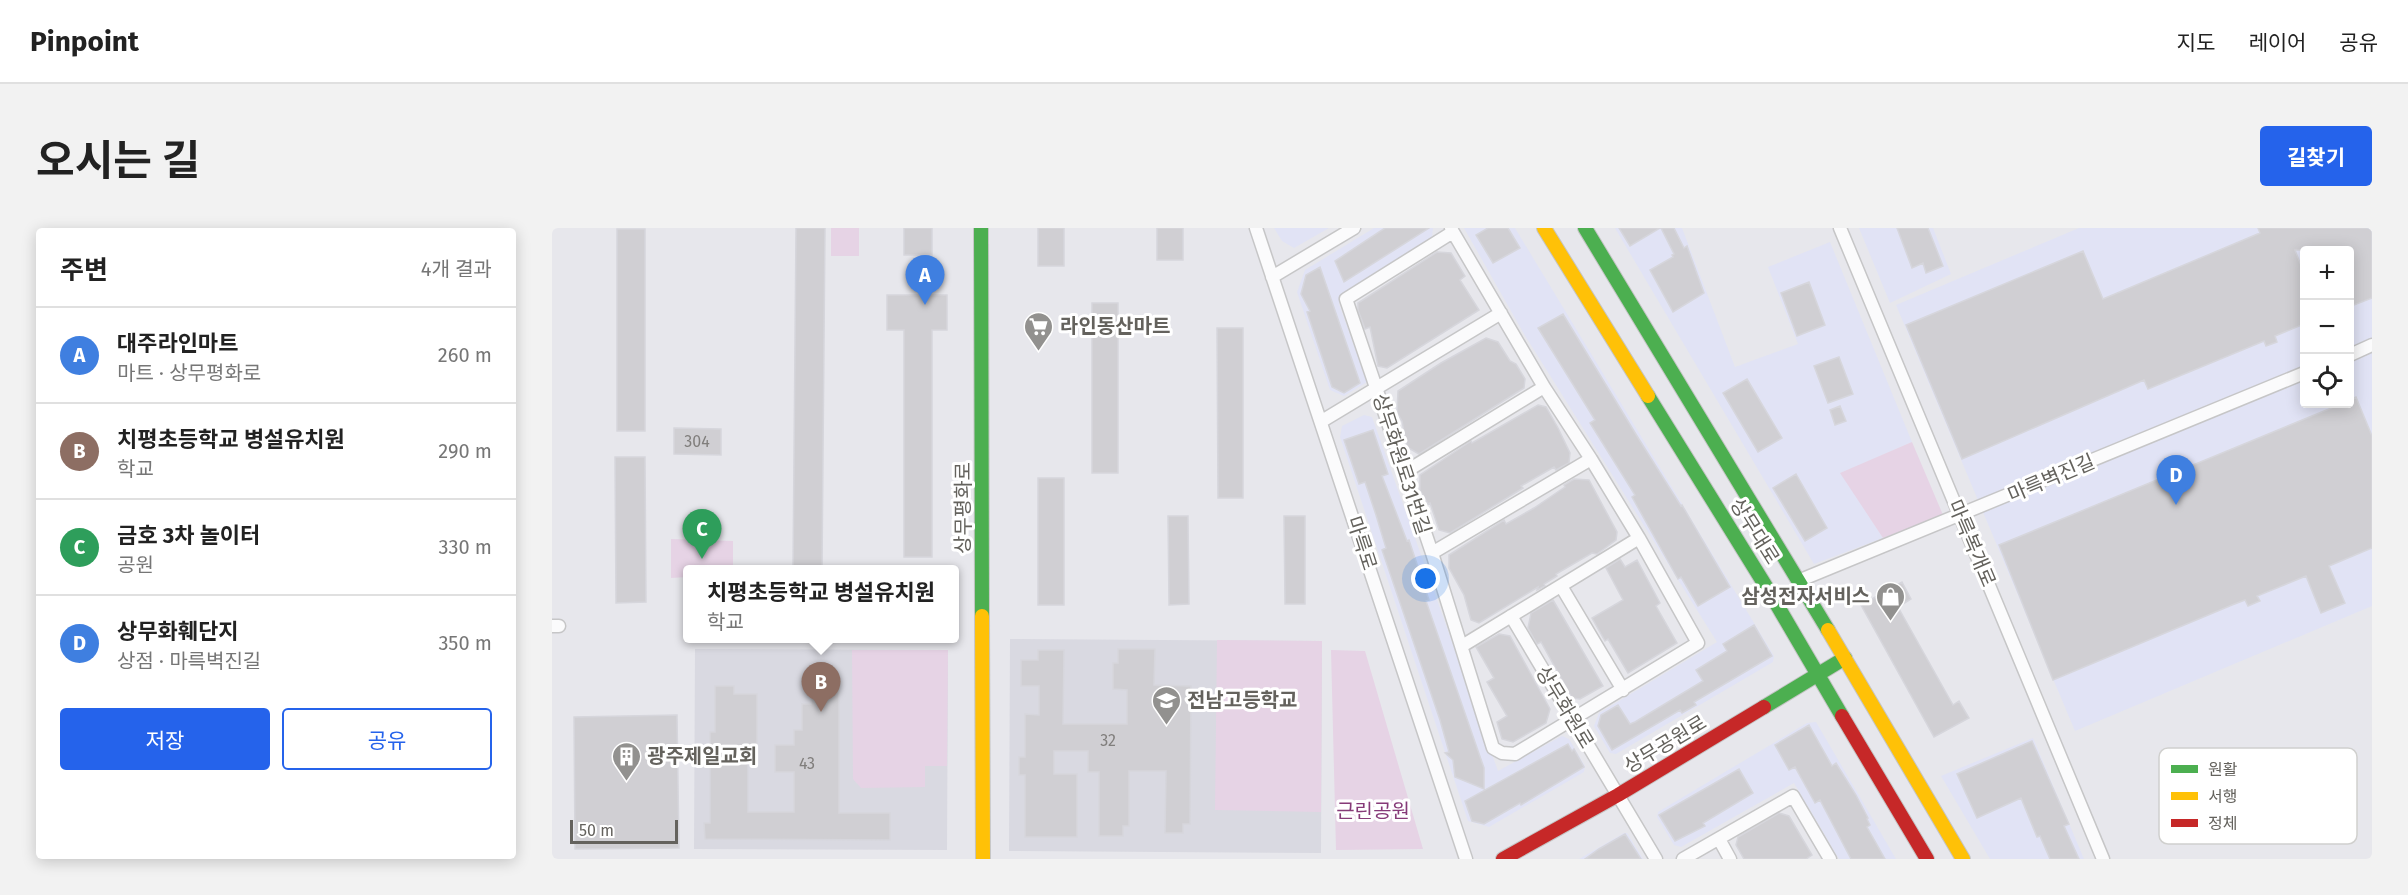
<!DOCTYPE html>
<html lang="ko">
<meta charset="utf-8">
<style>
:root{--surface:#fff;--page:#f2f2f2;--text:#222;--muted:#767676;--line:#e0e0e0;--accent:#2563eb}
body{margin:0;font-family:"Fira Sans","Noto Sans KR",sans-serif;background:var(--page);color:var(--text)}
.controls{position:absolute;right:18px;top:18px;display:grid;overflow:hidden;border-radius:6px;box-shadow:0 3px 15px #0003}
.controls button{width:54px;height:54px;display:grid;place-items:center;padding:0;border:0;border-bottom:2px solid var(--line);background:var(--surface);color:var(--text);font:30px sans-serif}
.scale{position:absolute;left:18px;bottom:15px;width:108px;box-sizing:border-box;padding-left:6px;border:3px solid #64625d;border-top:0;font-size:16px;line-height:21px;white-space:nowrap;color:#64625d;-webkit-text-stroke:4px #fff;paint-order:stroke}
.you{position:absolute;left:874px;top:351px;width:21px;height:21px;margin:-15px;border:4px solid #fff;border-radius:50%;background:#1a73e8;box-shadow:0 0 0 9px #1a73e833}
.badge{display:grid;place-items:center;width:39px;height:39px;border-radius:50%;background:var(--accent);color:#fff;font-size:20px;font-weight:700}
.pin{position:absolute;translate:-50% -50px;filter:drop-shadow(0 2px 3px #0008)}
.pin::after{content:'';position:absolute;top:32px;width:21px;height:18px;background:inherit;clip-path:polygon(0 0,100% 0,50% 100%)}
.popup{position:absolute;left:131px;top:337px;width:276px;height:78px;box-sizing:border-box;display:grid;place-content:center;border-radius:6px;background:var(--surface);filter:drop-shadow(0 2px 4px #0005);font-size:20px;white-space:nowrap;color:var(--muted)}
.popup b{font-size:22px;color:var(--text)}
.popup::after{content:'';position:absolute;left:50%;top:100%;margin-left:-12px;border:12px solid transparent;border-top-color:var(--surface)}
.list{margin:0;padding:0;list-style:none}
h2{display:flex;justify-content:space-between;align-items:center;height:78px;margin:0;padding:0 24px;font-size:26px}
h2 small{font-size:20px;font-weight:400;color:var(--muted)}
.list li{display:grid;grid-template-columns:39px 1fr auto;gap:18px;align-items:center;box-sizing:border-box;height:96px;padding:0 24px;border-top:2px solid var(--line)}
.list b{display:block;font-size:22px;white-space:nowrap}
.list p{margin:0;font-size:20px;white-space:nowrap;color:var(--muted)}
.list em{font-size:20px;font-style:normal;color:var(--muted)}
.actions{display:flex;gap:12px;padding:18px 24px}
.actions a{flex:1;padding:14px 0;border:2px solid var(--accent);border-radius:6px;text-align:center;font-size:21px;color:var(--accent)}
.actions .main{background:var(--accent);color:#fff}
.icon{flex:none;width:33px;height:33px;fill:none;stroke:currentColor;stroke-width:2;stroke-linecap:round;stroke-linejoin:round}
.map{position:relative;flex:none;width:1820px;height:631px;overflow:hidden;border-radius:6px}
header{display:flex;align-items:center;gap:36px;box-sizing:border-box;height:84px;padding:0 30px;background:var(--surface);border-bottom:2px solid var(--line)}
header strong{font-size:28px}
nav{display:flex;gap:33px;margin-inline-start:auto;font-size:21px}
.intro{display:flex;align-items:center;justify-content:space-between;box-sizing:border-box;height:144px;padding:0 36px}
h1{margin:0;font-size:42px}
.button{padding:15px 27px;border-radius:6px;background:var(--accent);color:#fff;font-size:21px;font-weight:700}
main{display:flex;gap:36px;padding:0 36px}
aside{flex:1;background:var(--surface);border-radius:6px;box-shadow:0 3px 15px #0003}
.map>svg:first-child{display:block}
.commercial{fill:#e1e3f5;fill-rule:evenodd}
.education{fill:#d9d9e1}
.green{fill:#e6d3e5}
.building{fill:#d0cfd3;stroke:#d6d6dc;stroke-width:1.5}
.lines{fill:none;stroke-linecap:round;stroke-linejoin:round}
.street-casing{stroke:#c6c6c7;stroke-width:15}
.fast-casing{stroke:#c5c5c5;stroke-width:16}
.slow-casing{stroke:#c5c5c5;stroke-width:16}
.jam-casing{stroke:#c5c5c5;stroke-width:16}
.street{stroke:#fbfbfc;stroke-width:12}
.fast{stroke:#4caf50;stroke-width:14}
.slow{stroke:#ffc107;stroke-width:14}
.jam{stroke:#c62828;stroke-width:14}
.labels{text-anchor:middle;dominant-baseline:central;stroke-width:6;stroke-linejoin:round;paint-order:stroke}
.number-label{font-size:16px;fill:#807e7c}
.poi-label{font-size:20px;font-weight:bold;fill:#64625d;stroke:#fff;text-anchor:start}
.street-label{font-size:20px;fill:#64625d;stroke:#fff}
.park-label{font-size:20px;fill:#863a78;stroke:#fff}
.key{fill:#fff;stroke:#d0d0ce;stroke-width:1.5}
.key-label{font-size:16px;fill:#64625d}
</style>
<header>
<strong>Pinpoint</strong>
<nav><a>지도</a><a>레이어</a><a>공유</a></nav>
</header>
<div class="intro"><h1>오시는 길</h1><a class="button">길찾기</a></div>
<main>
<aside>
<h2>주변<small>4개 결과</small></h2>
<ul class="list">
<li><span class="badge" style="background:#3f7fe0">A</span><div><b>대주라인마트</b><p>마트 · 상무평화로</p></div><em>260 m</em></li>
<li><span class="badge" style="background:#8d6e63">B</span><div><b>치평초등학교 병설유치원</b><p>학교</p></div><em>290 m</em></li>
<li><span class="badge" style="background:#2e9e5b">C</span><div><b>금호 3차 놀이터</b><p>공원</p></div><em>330 m</em></li>
<li><span class="badge" style="background:#3f7fe0">D</span><div><b>상무화훼단지</b><p>상점 · 마륵벽진길</p></div><em>350 m</em></li>
</ul>
<div class="actions"><a class="main">저장</a><a>공유</a></div>
</aside>
<div class="map">
<svg width="1820" height="631" viewBox="0 0 1820 631">
<rect width="100%" height="100%" fill="#e7e7ec"/>
<!-- commercial -->
<path class="commercial" d="M722,0H777L742,20L730,13Z
M822,0H881L880,9L789,67L787,76L815,154L792,168L778,162L745,64L753,42Z
M912,0H963L1222,428L1221,434L1064,526L1058,525L1042,498L1047,485L1165,414L972,106Z
M1063,0H1130L1183,139L1246,116L1216,39L1278,14L1360,214L1289,245L1331,310L1262,336Z
M1307,0H1381L1399,46L1338,75Z
M1527,0H1820V378L1523,503L1344,77ZM1752,22H1798V176H1752Z
M812,187L820,189L946,543L1010,508L1017,511L1033,538L1032,544L937,599L916,593L788,209L790,198Z
M1264,494L1344,631H1287L1242,555L1129,619L1122,617L1105,589L1106,584L1255,495Z
M1481,510L1532,631H1438L1389,548Z
M1072,605H1075L1091,631H1027Z"/>
<!-- education -->
<path class="education" d="M458,411L770,413L769,625L457,623Z
M143,421L396,422L395,622L142,621Z"/>
<!-- green -->
<path class="green" d="M279,0H307V28H279Z
M1360,214L1391,287L1331,310L1288,245Z
M119,311L181,313V341L136,342L135,349L119,350Z
M665,412L770,413L769,584L663,582Z
M300,422H396L395,538H373V559L309,560L301,551Z
M779,422L813,423L871,621L784,622Z"/>
<!-- building -->
<path class="building" d="M244,0H273L270,342H241Z
M352,0H380V27H352Z
M486,0H512V38H486Z
M605,0H631V32H605Z
M833,0H877L792,54L783,33Z
M936,0H956L968,20L941,35L924,7Z
M1067,0H1108L1078,18Z
M1109,0H1122L1132,20L1135,18L1152,65L1121,84L1098,42L1121,29L1120,27L1122,26Z
M1345,0H1376L1391,38L1374,45L1371,35L1360,40Z
M1706,0H1820V70L1797,79V22H1743L1752,45V96L1723,108L1725,114L1714,118L1712,113L1596,161L1592,152L1410,231L1354,97L1531,23L1551,71L1708,5Z
M65,1H93V203H65Z
M885,24L899,25L913,48L908,52L927,82L835,140L826,138L818,99L813,101L806,82V75Z
M768,39L808,155L792,165L780,159L755,84L758,83L749,66L754,47Z
M1257,54L1273,97L1245,108L1229,65Z
M335,67H395V102H380V329H352V102H335Z
M540,75H566V245H540Z
M1011,86L1085,208L1129,278L1130,277L1178,359L1146,378L1129,349L1126,351L1113,328L1080,269L1083,267L1038,195L1043,192L986,100Z
M665,100H691V270H666Z
M934,110L946,114L958,133L964,136L973,151L972,160L867,226L855,219L850,193L845,185L846,163L889,135Z
M1287,129L1301,166L1276,175L1262,138Z
M1195,151L1230,210L1206,224L1171,165Z
M1804,169L1820,208V320L1777,338L1793,375L1769,385L1754,348L1705,368L1708,373L1696,378L1693,372L1680,377L1501,452L1447,317L1789,176H1797V172Z
M986,177L994,179L1006,200L1018,225L1017,235L1004,242L1002,239L969,258L971,260L898,305L887,302L878,275L876,276L868,262V247L919,213L920,215Z
M1288,178L1294,193L1283,197L1278,182Z
M122,200L169,201V227L122,226Z
M821,202L836,246L830,248L855,313L857,312L877,372L874,373L932,540V561L903,549L901,532L893,525L897,524L888,492L830,322L834,320L824,287L813,254L807,256L792,212Z
M63,229H93L94,374L64,375Z
M1244,246L1275,300L1253,313L1221,260Z
M486,250H512V377H486Z
M1022,251L1037,252L1065,304L1064,312L1045,326L1040,325L1004,346L1005,348L992,356L993,358L985,362L986,359L927,395L919,392L912,367L897,340V327L952,292L954,296L982,280L1007,263L1013,259L1012,257Z
M616,288H636L637,376L617,377Z
M732,288H753V376H733Z
M1068,331L1073,339L1085,332L1108,375L1104,378L1125,415L1076,445L1056,411L1053,413L1040,390L1071,372L1054,340Z
M1350,354L1359,371L1346,379L1401,477L1407,473L1417,490L1382,509L1309,377Z
M1001,372L1051,458L1028,471L1020,470L989,414L985,416L976,400L979,385Z
M1202,397L1220,428L1142,474L1144,477L1130,485L1128,482L1060,522L1046,498L1049,487L1066,477L1078,496L1083,494L1151,453L1144,442L1175,423L1171,416Z
M947,406L958,408L998,481L994,495L961,514L950,511L945,494L955,488L935,454L942,450L924,419Z
M566,421H603L602,457L639,458L638,596H631V605H613L614,543H577V598H571V608H547V544H536V523H502V546H525V609H473V547H467V529H473V486L487,487V458H469V432H486V422H512L511,496H575V462L561,461V435H566Z
M259,457H287V585H338V612L153,611L152,595H158V504H163V458H182V466H205V525H196V584H242V544H223V517H242V502H250V476H259Z
M125,487L127,620L23,621L22,489Z
M1257,497L1280,538L1284,535L1304,567L1316,590L1315,591L1318,597L1315,599L1333,631H1299L1268,572L1263,575L1243,539L1237,542L1223,517Z
M1480,513L1517,596L1512,598L1527,631H1498L1488,608L1485,609L1469,570L1425,590L1405,546Z
M1016,516L1020,523L1022,521L1032,539L969,577L968,575L932,596L920,593L913,573Z
M1187,541L1201,565L1151,595L1153,598L1123,613L1107,587Z
M1227,585L1237,588L1260,627L1254,631H1192L1184,617L1186,609Z
M1073,606L1089,631H1033L1047,621Z"/>
<g class="lines">
<defs>
<path id="street" d="M704,0L914,631
M899,0L901,4L992,159L1039,231L1087,310L1146,415L963,526L950,525L941,520L880,325L794,71L901,4
M1288,0L1551,631
M720,49L802,0
M1798,127L1820,117
M770,193L949,85
M853,244L992,159
M880,325L1039,231
M1246,353L1752,145
M1009,358L1071,462
M959,388L1104,631
M0,398H7
M910,418L1087,310
M1167,611L1178,631
M1131,631L1241,568L1278,631"/>
<path id="fast" d="M429,0L430,388
M1033,0L1276,402
M1096,168L1218,365L1290,488
M1212,479L1293,430"/>
<path id="slow" d="M992,0L1096,168
M430,388L431,631
M1276,402L1411,631"/>
<path id="jam" d="M1290,488L1375,631
M951,631L1066,567L1212,479"/>
</defs>
<!-- street casing -->
<use href="#street" class="street-casing"/>
<!-- fast casing -->
<use href="#fast" class="fast-casing"/>
<!-- slow casing -->
<use href="#slow" class="slow-casing"/>
<!-- jam casing -->
<use href="#jam" class="jam-casing"/>
<!-- street -->
<use href="#street" class="street"/>
<!-- fast -->
<use href="#fast" class="fast"/>
<!-- slow -->
<use href="#slow" class="slow"/>
<!-- jam -->
<use href="#jam" class="jam"/>
</g>
<!-- icons -->
<defs>
<symbol id="supermarket-pin" viewBox="-11 -11 22 30"><path d="M0 17L-7.5 6A9.5 9.5 0 1 1 7.5 6Z" fill="#92918f" stroke="#fff"/><path d="M-6-5.5h2.5l.6 2H6L4.5 2H-2.5L-4.4-4H-6ZM-1.5 3.2a1.3 1.3 0 1 0 .1 0ZM3 3.2a1.3 1.3 0 1 0 .1 0Z" fill="#fff"/></symbol>
<symbol id="shop-pin" viewBox="-11 -11 22 30"><path d="M0 17L-7.5 6A9.5 9.5 0 1 1 7.5 6Z" fill="#92918f" stroke="#fff"/><path d="M-5-2.5h2.3a2.7 3.5 0 0 1 5.4 0H5L5.5 6h-11ZM-1.5-2.5h3a1.5 2.3 0 0 0-3 0Z" fill="#fff"/></symbol>
<symbol id="school-pin" viewBox="-11 -11 22 30"><path d="M0 17L-7.5 6A9.5 9.5 0 1 1 7.5 6Z" fill="#92918f" stroke="#fff"/><path d="M0-5L7-2L0 1L-7-2ZM-4 1L0 2.5L4 1V4Q0 6-4 4Z" fill="#fff"/></symbol>
<symbol id="building-pin" viewBox="-11 -11 22 30"><path d="M0 17L-7.5 6A9.5 9.5 0 1 1 7.5 6Z" fill="#92918f" stroke="#fff"/><path d="M-4-6H4V6H1V3H-1V6H-4ZM-2.5-4.3h1.7v1.8h-1.7ZM.8-4.3h1.7v1.8H.8ZM-2.5-1h1.7V.8h-1.7ZM.8-1h1.7V.8H.8Z" fill="#fff"/></symbol>
</defs>
<g fill-rule="evenodd">
<use href="#supermarket-pin" x="470" y="82" width="33" height="45"/>
<use href="#shop-pin" x="1322" y="352" width="33" height="45"/>
<use href="#school-pin" x="598" y="456" width="33" height="45"/>
<use href="#building-pin" x="58" y="512" width="33" height="45"/>
</g>
<g class="labels">
<!-- number labels -->
<g class="number-label">
<text x="145" y="213">304</text>
<text x="556" y="512">32</text>
<text x="255" y="535">43</text>
</g>
<!-- poi labels -->
<g class="poi-label">
<text x="508" y="98">라인동산마트</text>
<text x="1318" y="368" text-anchor="end">삼성전자서비스</text>
<text x="635" y="472">전남고등학교</text>
<text x="95" y="528">광주제일교회</text>
</g>
<!-- street labels -->
<g class="street-label">
<text transform="translate(850 236) rotate(72)">상무화원로31번길</text>
<text transform="translate(1499 250) rotate(-23)">마륵벽진길</text>
<text transform="translate(411 280) rotate(-90)">상무평화로</text>
<text transform="translate(1203 303) rotate(58)">상무대로</text>
<text transform="translate(810 315) rotate(72)">마륵로</text>
<text transform="translate(1420 315) rotate(67)">마륵복개로</text>
<text transform="translate(1013 479) rotate(59)">상무화원로</text>
<text transform="translate(1113 516) rotate(-31)">상무공원로</text>
</g>
<!-- park labels -->
<g class="park-label">
<text x="821" y="583">근린공원</text>
</g>
</g>
<!-- legend -->
<rect x="1607" y="520" width="198" height="96" rx="9" class="key"/>
<rect x="1619" y="537" width="27" height="8" fill="#4caf50"/>
<rect x="1619" y="564" width="27" height="8" fill="#ffc107"/>
<rect x="1619" y="591" width="27" height="8" fill="#c62828"/>
<g class="key-label">
<text x="1656" y="547">원활</text>
<text x="1656" y="574">서행</text>
<text x="1656" y="601">정체</text>
</g>
</svg>
<div class="controls">
<button>+</button>
<button>−</button>
<button><svg class="icon" aria-label="locate" viewBox="0 0 24 24"><circle cx="12" cy="12" r="6"/><path d="M12 2v4M12 18v4M2 12h4M18 12h4"/></svg></button>
</div>
<div class="scale">50 m</div>
<div class="you"></div>
<div class="pin badge" style="left:373px;top:77px;background:#3f7fe0">A</div>
<div class="pin badge" style="left:269px;top:484px;background:#8d6e63">B</div>
<div class="popup"><b>치평초등학교 병설유치원</b>학교</div>
<div class="pin badge" style="left:150px;top:331px;background:#2e9e5b">C</div>
<div class="pin badge" style="left:1624px;top:277px;background:#3f7fe0">D</div>
</div>
</main>
